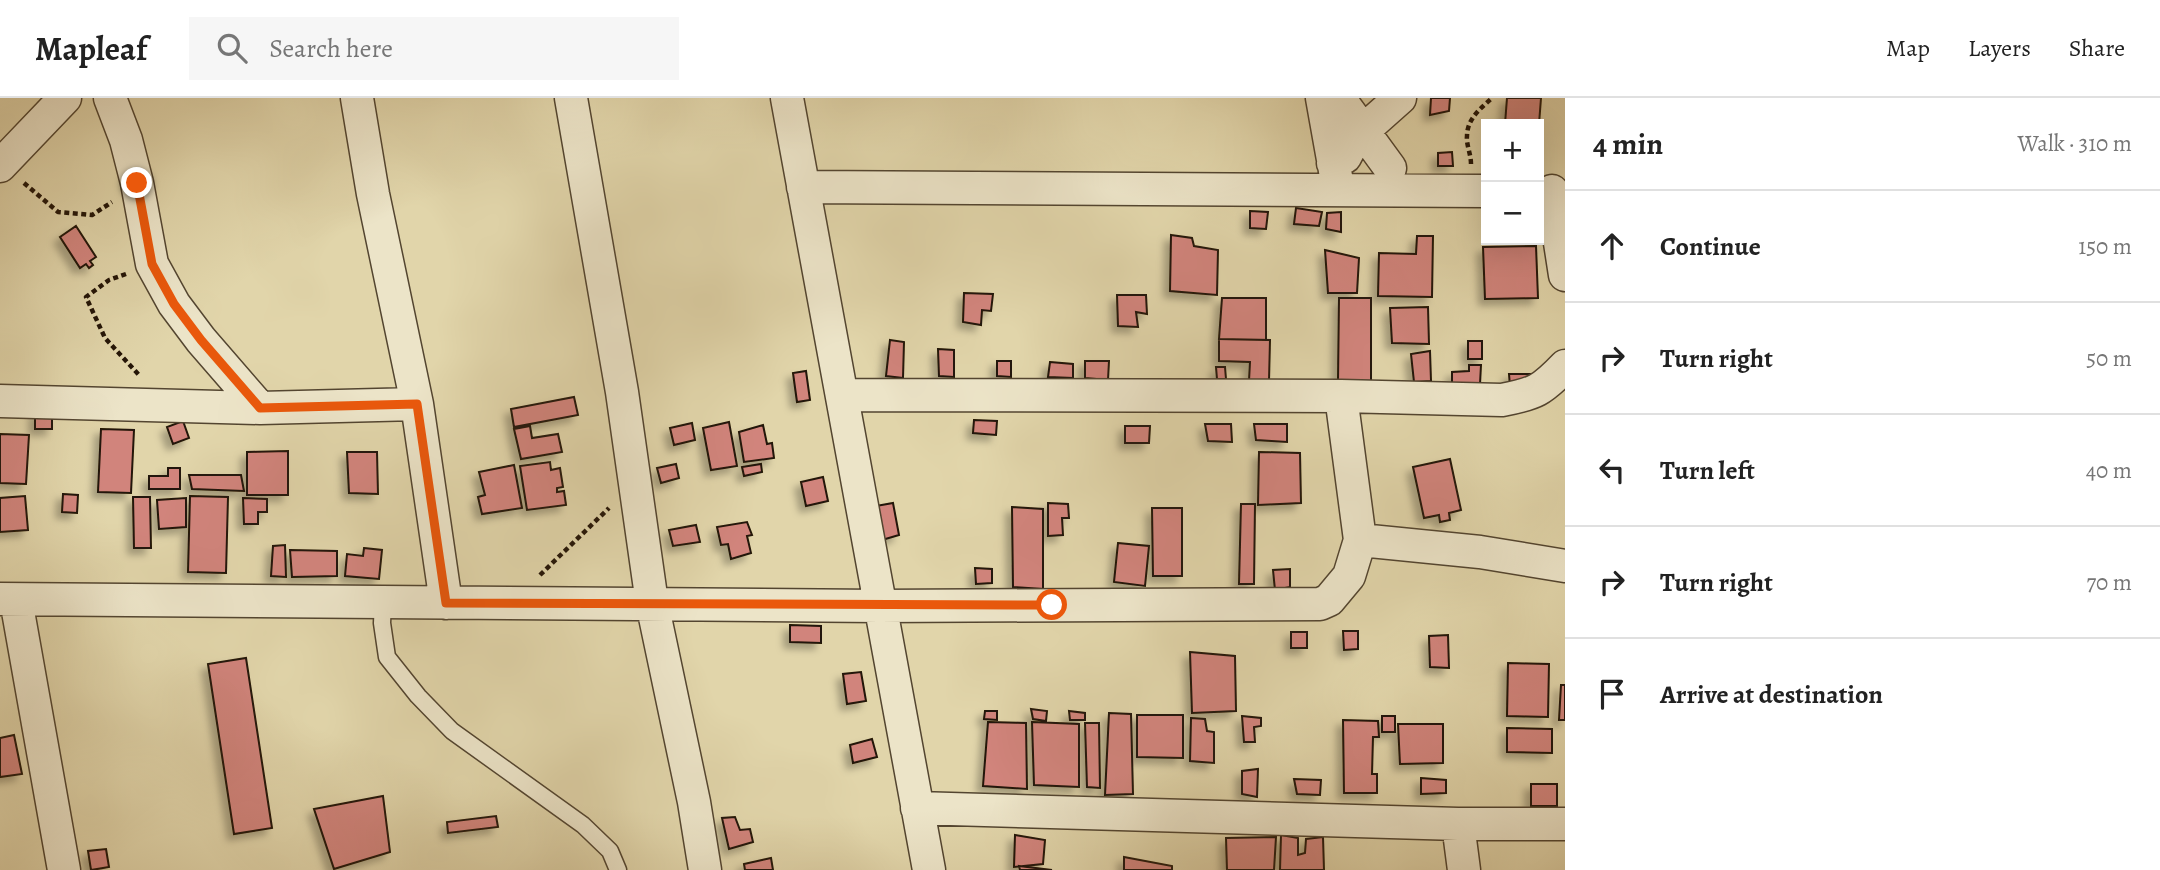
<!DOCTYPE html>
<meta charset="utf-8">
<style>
:root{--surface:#fff;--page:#f6f6f6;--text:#222;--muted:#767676;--line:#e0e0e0}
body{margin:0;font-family:Alegreya,serif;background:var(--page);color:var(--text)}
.controls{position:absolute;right:21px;top:21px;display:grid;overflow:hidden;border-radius:0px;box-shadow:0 7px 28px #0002}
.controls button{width:63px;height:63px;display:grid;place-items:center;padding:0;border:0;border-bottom:2px solid var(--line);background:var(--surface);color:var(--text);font:35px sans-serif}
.stop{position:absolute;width:21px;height:21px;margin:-16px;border:5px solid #ea580c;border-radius:50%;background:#fff}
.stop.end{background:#ea580c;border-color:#fff;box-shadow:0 2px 7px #0008}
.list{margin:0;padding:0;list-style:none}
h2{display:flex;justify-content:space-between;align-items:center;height:91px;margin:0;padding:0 28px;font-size:30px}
h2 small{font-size:23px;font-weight:400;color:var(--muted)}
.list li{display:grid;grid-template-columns:46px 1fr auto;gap:21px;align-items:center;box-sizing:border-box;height:112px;padding:0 28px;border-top:2px solid var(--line)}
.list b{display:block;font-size:26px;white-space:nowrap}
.list em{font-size:23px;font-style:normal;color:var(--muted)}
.icon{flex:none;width:38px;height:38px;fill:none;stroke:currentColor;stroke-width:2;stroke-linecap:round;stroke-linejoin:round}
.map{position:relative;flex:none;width:1565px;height:772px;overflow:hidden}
header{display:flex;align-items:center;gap:42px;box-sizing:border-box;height:98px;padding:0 35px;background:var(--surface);border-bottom:2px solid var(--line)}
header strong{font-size:33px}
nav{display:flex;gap:38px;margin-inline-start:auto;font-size:24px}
.search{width:490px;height:63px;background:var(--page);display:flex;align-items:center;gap:18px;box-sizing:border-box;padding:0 24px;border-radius:0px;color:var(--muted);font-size:26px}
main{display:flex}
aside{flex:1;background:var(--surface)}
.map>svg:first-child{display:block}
.building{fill:#d1847b;stroke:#241507;stroke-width:2;filter:url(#shadow)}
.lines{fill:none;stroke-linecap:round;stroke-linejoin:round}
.lane-casing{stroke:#534530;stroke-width:19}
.street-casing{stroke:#534530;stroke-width:35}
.path{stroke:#241507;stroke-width:4.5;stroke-dasharray:5 3.5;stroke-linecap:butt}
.lane{stroke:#ece4c8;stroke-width:16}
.street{stroke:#ece4c8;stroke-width:32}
.route{stroke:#ea580c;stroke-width:9}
</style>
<header>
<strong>Mapleaf</strong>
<div class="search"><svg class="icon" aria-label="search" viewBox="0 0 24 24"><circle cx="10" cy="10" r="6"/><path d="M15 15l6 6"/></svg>Search here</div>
<nav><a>Map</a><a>Layers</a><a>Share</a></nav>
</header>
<main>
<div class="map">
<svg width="1565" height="772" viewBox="0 0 1565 772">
<defs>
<filter id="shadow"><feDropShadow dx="-6" dy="6" stdDeviation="3.5" flood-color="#0004"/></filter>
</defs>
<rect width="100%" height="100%" fill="#e1d5aa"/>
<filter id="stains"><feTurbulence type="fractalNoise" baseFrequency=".00286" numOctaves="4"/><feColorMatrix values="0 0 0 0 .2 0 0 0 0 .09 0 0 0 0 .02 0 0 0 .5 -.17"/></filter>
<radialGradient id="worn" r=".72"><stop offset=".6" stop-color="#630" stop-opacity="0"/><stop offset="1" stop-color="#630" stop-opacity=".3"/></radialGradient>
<!-- building -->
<path class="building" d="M1431,0H1450L1449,13L1430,17Z
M1507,0H1541L1539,26H1505Z
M1452,54L1453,68H1438V55Z
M1296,110L1322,114L1319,128L1294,126Z
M1250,113L1268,114L1266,131L1250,130Z
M1341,114V134L1326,131L1327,115Z
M76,128L96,159L90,163L93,167L89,170L86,166L80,170L60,139Z
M1171,137L1192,140L1194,148L1218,152L1217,197L1170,193Z
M1417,138H1433L1432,199L1378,198L1379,155L1416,156Z
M1536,148L1538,200L1485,201L1483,149Z
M1325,152L1359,160L1357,195H1328Z
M964,195L993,196L991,213L982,212L981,227L963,224Z
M1117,197H1146L1147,216L1136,214L1138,229L1118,228Z
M1222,200H1266V242L1219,241Z
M1339,200H1371V283H1338Z
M1428,209L1429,246L1392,245L1390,210Z
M1219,241L1270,242L1269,283H1249L1250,264L1219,263Z
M890,242L904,244L903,280L886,278Z
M1468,243H1482V261H1468Z
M938,251L954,252V279L939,278Z
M1430,253L1431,283L1414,284L1411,256Z
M997,263H1011V279L997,278Z
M1085,263H1109L1108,282L1085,280Z
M1050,264L1073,266V280L1048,279Z
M1469,267H1481L1480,286H1452V274L1469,273Z
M1216,269H1225L1226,281H1217Z
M806,273L810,302L797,304L793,275Z
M1509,276H1532V288H1510Z
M574,299L578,317L514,329L511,311Z
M52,312V331H35V313Z
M974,322L997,323L996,337L973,335Z
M183,323L189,340L173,346L167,329Z
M729,324L737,368L711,372L703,330Z
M692,325L695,342L674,347L670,330Z
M1205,326H1231L1232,344L1208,343Z
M1254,326H1287V344L1256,342Z
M763,327L767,346L772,345L774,360L744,364L739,334Z
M530,328L532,340L558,336L562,354L521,361L514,331Z
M1125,328H1150L1149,345H1125Z
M101,331L134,332L131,395L98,394Z
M0,336L29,337L26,386L0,385Z
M288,353V397H247V354Z
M347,354H377L378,396L349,395Z
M1259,354L1300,355L1301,405L1258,407Z
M1450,361L1461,412L1449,415L1450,422L1440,424L1439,417L1424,420L1413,369Z
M550,364L551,372L560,370L563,389L557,390V394L564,393L566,407L527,412L520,368Z
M676,366L679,380L661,385L657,370Z
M761,366L762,374L744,378L742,369Z
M514,367L522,410L482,416L478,399L485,397L479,374Z
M168,370H180V391H149V378H168Z
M189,377H241L244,393L192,391Z
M823,379L828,403L806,408L801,384Z
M63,396L78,397L77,415L62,414Z
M25,398L28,432L0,434V400Z
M190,398L228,399L226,475L188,474Z
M133,399H150L151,450H134Z
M186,400V429L159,431L157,402Z
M243,400L267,401V414H258V426H244Z
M893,405L899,437L882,442L876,408Z
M1048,405L1068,406L1069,420H1062L1063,437L1048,438Z
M1241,406H1255L1254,486H1239Z
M1012,409L1043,411V491L1013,489Z
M1152,410H1182V478H1153Z
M747,424L752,437L747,438L751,455L731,461L728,446L721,447L717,429Z
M696,427L700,444L673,448L669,432Z
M1118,445L1149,448L1145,488L1114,484Z
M285,447L286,479L271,478L273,448Z
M364,450L382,452L379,481L345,478L347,456L363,458Z
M290,452L337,453V478L292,479Z
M975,470L992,471V485L976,486Z
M1290,471V489L1275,492L1273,472Z
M790,527L821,528V545L790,544Z
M1343,533H1358V551L1344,552Z
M1291,534H1307V550H1291Z
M1448,537L1449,570L1430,569L1429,538Z
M1190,554L1235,558L1236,613L1192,615Z
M246,560L272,730L234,736L208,566Z
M1508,565L1549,566L1548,619L1507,618Z
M861,574L866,603L847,606L843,576Z
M1561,587H1565V622H1559Z
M1031,611L1047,613L1046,623L1033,621Z
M985,613H997V622L984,621Z
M1069,613L1085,615V622H1070Z
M1109,615L1131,616L1133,696L1105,697Z
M1137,617H1183V660L1137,659Z
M1242,618L1261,620V628L1254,629L1255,644H1244Z
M1382,618H1395V634H1382Z
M1191,620L1205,621L1207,633L1214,634V665L1190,663Z
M1343,622L1378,623L1379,639H1373L1372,676H1377V695H1344Z
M988,624L1026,625L1027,691L983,688Z
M1032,624L1079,626V689L1034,687Z
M1085,625H1099L1100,690L1087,689Z
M1398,626H1443V665L1400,666Z
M1507,630L1552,631V655L1507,654Z
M14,637L22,676L0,679V640Z
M872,641L877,659L853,665L850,647Z
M1258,671L1257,699L1242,696V673Z
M1421,680L1446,682V695L1421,696Z
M1294,681L1321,682L1320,697L1297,696Z
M1531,686H1557V708H1531Z
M383,698L390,754L334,771L314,711Z
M496,718L498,729L448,735L447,724Z
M735,719L740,732L750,731L753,744L729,751L722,720Z
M1015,737L1045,742L1043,766L1014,769Z
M1281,737L1298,740V757L1305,755L1306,741L1323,739L1324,772H1280Z
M1276,739L1274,772H1227L1226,740Z
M106,751L109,769L91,772L88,753Z
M1124,759L1172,768V772H1124Z
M771,760L773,772H745L744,766Z
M1019,768L1052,772H1020Z"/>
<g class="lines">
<defs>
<path id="lane" d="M383,504L382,525L387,559L418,598L452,633L583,727L610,753L618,772"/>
<path id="street" d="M110,0L126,42L137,85L152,166L174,206L201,242L260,310
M357,0L373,96L417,306L446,505
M571,0L622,294L652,505L694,704L705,772
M787,0L929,772
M1322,0L1337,84
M1339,0L1390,70
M1333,65L1345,59L1355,40L1400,0
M0,68L65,0
M803,89L1486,93
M1552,93L1565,177
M842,297L1341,298L1502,302C1535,296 1542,292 1565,268
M0,303L260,310L417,306
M1360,442L1480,454L1565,468
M0,501L879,508L1320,506L1329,502L1349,478L1360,442L1341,298
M16,502L64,772
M917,710L1458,726H1565
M1458,726L1464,772"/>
</defs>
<!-- lane casing -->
<use href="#lane" class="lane-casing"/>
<!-- street casing -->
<use href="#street" class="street-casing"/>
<!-- path -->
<path class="path" d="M1471,66C1471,56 1466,46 1467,38C1467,21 1481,10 1492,0
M24,85L58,114L92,117L112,104
M126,176L109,182L86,199L105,240L139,277
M540,477L609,410"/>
<!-- lane -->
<use href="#lane" class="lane"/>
<!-- street -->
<use href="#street" class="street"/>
</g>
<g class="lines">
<!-- route -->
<path class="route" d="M137,85L152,166L174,206L201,242L260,310L417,306L446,505L1052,507"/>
</g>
<rect width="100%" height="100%" filter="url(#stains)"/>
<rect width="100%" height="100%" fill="url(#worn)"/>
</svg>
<div class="controls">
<button>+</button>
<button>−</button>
</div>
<div class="stop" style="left:1052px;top:507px"></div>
<div class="stop end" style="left:137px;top:85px"></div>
</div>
<aside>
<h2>4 min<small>Walk · 310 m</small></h2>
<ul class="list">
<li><svg class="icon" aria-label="ahead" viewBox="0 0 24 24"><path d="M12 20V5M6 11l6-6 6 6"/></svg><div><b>Continue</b></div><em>150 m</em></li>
<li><svg class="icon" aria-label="right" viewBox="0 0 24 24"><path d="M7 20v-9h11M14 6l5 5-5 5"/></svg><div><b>Turn right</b></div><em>50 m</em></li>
<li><svg class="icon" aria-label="left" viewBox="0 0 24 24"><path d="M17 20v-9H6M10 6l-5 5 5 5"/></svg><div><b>Turn left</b></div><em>40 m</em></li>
<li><svg class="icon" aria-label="right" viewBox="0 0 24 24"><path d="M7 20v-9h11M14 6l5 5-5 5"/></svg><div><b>Turn right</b></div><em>70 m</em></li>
<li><svg class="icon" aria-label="arrive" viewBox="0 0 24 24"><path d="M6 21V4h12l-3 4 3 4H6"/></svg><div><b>Arrive at destination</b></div></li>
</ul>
</aside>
</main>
